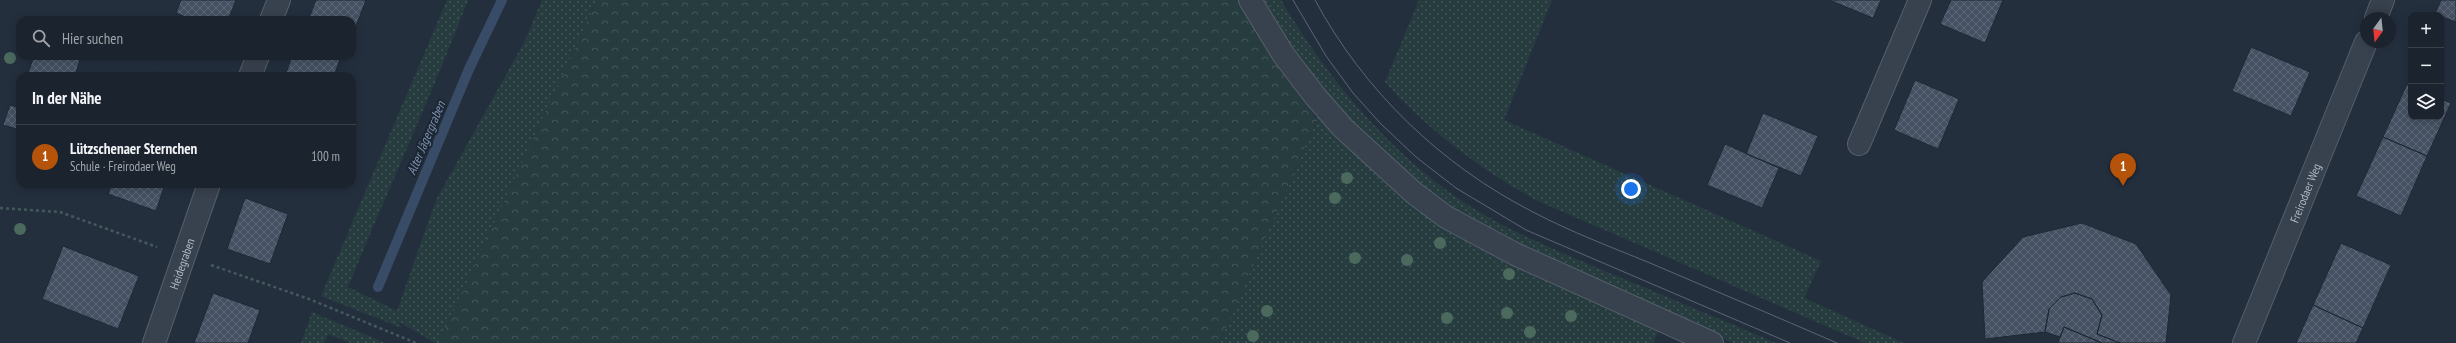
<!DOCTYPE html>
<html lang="de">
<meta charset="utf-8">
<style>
:root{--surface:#1b232e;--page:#282f3a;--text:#f1f3f6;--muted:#a0a4aa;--line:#39404a;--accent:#b45309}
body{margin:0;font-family:"PT Sans Narrow",sans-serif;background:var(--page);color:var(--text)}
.controls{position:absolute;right:12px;top:12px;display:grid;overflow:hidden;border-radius:8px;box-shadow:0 2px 10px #0003}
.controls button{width:36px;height:36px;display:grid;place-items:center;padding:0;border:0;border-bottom:1px solid var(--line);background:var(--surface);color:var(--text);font:20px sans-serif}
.compass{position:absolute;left:2360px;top:12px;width:36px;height:36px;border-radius:50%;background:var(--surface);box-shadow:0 2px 10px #0003;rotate:195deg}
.you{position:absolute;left:1631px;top:189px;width:14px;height:14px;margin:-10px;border:3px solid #fff;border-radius:50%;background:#1a73e8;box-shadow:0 0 0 6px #1a73e833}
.badge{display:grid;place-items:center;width:26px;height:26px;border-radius:50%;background:var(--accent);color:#fff;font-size:13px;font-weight:700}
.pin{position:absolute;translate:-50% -33px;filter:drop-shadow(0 1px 2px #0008)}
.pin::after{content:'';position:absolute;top:21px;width:14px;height:12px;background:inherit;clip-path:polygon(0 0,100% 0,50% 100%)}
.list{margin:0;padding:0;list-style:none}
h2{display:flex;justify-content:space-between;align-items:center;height:52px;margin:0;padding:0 16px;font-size:17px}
h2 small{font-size:13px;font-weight:400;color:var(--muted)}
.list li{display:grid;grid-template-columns:26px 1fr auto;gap:12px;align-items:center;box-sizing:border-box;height:64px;padding:0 16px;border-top:1px solid var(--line)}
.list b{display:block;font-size:15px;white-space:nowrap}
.list p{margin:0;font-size:13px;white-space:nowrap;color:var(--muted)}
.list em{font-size:13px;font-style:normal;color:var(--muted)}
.icon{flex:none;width:22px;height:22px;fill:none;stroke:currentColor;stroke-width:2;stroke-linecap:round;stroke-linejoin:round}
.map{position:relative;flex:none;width:2456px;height:343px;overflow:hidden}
.search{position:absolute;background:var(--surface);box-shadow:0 2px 10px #0003;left:16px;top:16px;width:340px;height:44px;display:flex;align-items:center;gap:10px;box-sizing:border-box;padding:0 14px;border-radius:12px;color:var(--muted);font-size:15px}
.panel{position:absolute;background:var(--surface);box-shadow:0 2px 10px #0003;left:16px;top:72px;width:340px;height:116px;border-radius:12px}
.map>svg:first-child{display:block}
.grass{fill:url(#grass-dots)}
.forest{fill:url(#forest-crowns)}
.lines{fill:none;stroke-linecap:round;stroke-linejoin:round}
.stream{stroke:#394c67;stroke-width:10}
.building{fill:url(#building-cross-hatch);stroke:#1f2835}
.minor-casing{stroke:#565f6c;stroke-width:24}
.path{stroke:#44595c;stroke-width:2.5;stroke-dasharray:3 3;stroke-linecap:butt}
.minor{stroke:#38414e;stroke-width:22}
.tram{stroke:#5a6575;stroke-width:1}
.tree{fill:#4b6a5d}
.labels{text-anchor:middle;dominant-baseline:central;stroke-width:4;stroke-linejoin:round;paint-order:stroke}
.street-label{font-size:12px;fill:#b4bcc9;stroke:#1d2633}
.water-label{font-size:13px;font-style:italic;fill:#7c92b1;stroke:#1d2633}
</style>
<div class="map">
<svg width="2456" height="343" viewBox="0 0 2456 343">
<defs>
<pattern id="grass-dots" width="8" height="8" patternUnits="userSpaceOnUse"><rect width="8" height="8" fill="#263c3f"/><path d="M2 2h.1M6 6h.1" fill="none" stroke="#435659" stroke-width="1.8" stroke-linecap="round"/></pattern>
<pattern id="forest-crowns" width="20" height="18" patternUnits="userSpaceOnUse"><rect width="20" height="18" fill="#263c3f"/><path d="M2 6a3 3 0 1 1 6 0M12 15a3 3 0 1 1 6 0" fill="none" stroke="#435659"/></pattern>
<pattern id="building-cross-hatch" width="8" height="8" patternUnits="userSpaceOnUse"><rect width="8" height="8" fill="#455162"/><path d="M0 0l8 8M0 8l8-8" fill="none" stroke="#5d6877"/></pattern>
</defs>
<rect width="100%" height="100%" fill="#242f3e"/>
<!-- grass -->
<path class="grass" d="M447,0H468C431,97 387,191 348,287L397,311L436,200L525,41L542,0H597L439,343H435L396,320L402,328L321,296Z
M1257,0H1281C1331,84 1398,164 1483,214C1522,237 1566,254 1607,272C1664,295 1720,319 1776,343H1733L1518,246L1450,209L1347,124Z
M1419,0H1552L1504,120L1821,261L1804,298L1904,343H1865L1538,201C1481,170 1428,130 1385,82Z
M1318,111L1511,260L1658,332L1653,343H1219L1317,120Z
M312,312L385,343H351L328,334L324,343H301Z"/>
<!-- forest -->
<path class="forest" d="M597,0H1242L1317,120L1219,343H439Z"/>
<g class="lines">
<!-- stream -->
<path class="stream" d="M378,287L469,69L502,0"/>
</g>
<!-- building -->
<path class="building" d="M181,0H236L228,20H193L176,13Z
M316,0H366L353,34L352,20H314L309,18Z
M1829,0H1881L1873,18Z
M1951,0H2003L1985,43L1940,24Z
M2441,0H2456V22L2435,14Z
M2251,47L2310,72L2291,116L2232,91Z
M34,56H81L75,76H27Z
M292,56H332L340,59L334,76H285Z
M154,71L168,76H153Z
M1915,80L1959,99L1938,149L1894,130Z
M2407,84L2411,86V117H2441V99L2451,103L2427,156L2383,137Z
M10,105L20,108V130L3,125Z
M1763,113L1818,136L1801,176L1746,154Z
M2383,137L2427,156L2401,216L2356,196Z
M1725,144L1779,168L1762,208L1707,185Z
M112,184H165L156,211L108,194Z
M285,184H299L298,189Z
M245,198L288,214L270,264L227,249Z
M2082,223L2136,244L2171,295L2166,343H2120L2097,334L2102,315L2092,299L2075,293L2061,297L2049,309L2045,332L1985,339L1982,282L2023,237Z
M2341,243L2391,265L2363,328L2313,305Z
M63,246L139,276L118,329L42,299Z
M213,293L260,310L248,343H194Z
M2075,293L2092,299L2102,315L2097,334L2120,343H2102L2064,327L2060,337L2045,332L2049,309L2061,297Z
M2313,305L2363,328L2356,343H2296Z
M2064,327L2102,343H2058Z"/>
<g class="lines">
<defs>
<g id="minor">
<path d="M1250,0L1283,54L1315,96L1343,128L1414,193L1446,217L1515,254L1712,343"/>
<path d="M2376,18L2383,0"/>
<path d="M271,20L279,0"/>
<path d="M250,76L258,56"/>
<path d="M1859,144L1920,0"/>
<path id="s1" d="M154,343L209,184"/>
<path id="s2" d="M2244,343L2366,42"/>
</g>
</defs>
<!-- minor casing -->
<use href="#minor" class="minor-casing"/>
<!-- path -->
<path class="path" d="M0,208L60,212L157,247
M211,265L309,299L416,343"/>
<!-- minor -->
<use href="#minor" class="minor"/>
<!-- tram -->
<path class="tram" d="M1293,0L1326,56L1353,93L1381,124L1416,157L1456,188L1526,230L1790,343
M1315,0C1364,91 1441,165 1533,212C1571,232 1611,247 1650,263C1713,290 1775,316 1837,343"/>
</g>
<!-- trees -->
<g class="tree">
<circle cx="10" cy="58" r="6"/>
<circle cx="1347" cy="178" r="6"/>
<circle cx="1335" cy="198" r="6"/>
<circle cx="20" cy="229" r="6"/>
<circle cx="1440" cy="243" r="6"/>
<circle cx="1355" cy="258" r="6"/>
<circle cx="1407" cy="260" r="6"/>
<circle cx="1509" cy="274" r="6"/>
<circle cx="1267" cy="311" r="6"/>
<circle cx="1507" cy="313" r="6"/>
<circle cx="1571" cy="316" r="6"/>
<circle cx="1447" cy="318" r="6"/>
<circle cx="1530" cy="332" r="6"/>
<circle cx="1253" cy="336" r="6"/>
</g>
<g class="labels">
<!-- street labels -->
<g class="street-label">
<text stroke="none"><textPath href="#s2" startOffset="162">Freirodaer Weg</textPath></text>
<text stroke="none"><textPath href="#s1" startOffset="84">Heidegraben</textPath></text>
</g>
<!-- water labels -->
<g class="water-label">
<text transform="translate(426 138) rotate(-67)">Alter Jägergraben</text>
</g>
</g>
</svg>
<div class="controls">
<button>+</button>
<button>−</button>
<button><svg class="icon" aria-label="layers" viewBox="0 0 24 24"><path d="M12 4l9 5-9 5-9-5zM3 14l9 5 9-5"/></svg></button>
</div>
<svg class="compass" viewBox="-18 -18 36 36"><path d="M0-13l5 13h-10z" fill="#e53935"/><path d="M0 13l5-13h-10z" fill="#a0a4aa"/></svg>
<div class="you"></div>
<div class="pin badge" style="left:2123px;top:186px">1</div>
<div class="search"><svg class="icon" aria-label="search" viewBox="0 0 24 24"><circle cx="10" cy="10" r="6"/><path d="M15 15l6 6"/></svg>Hier suchen</div>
<section class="panel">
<h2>In der Nähe<small></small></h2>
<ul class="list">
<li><span class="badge">1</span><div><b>Lützschenaer Sternchen</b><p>Schule · Freirodaer Weg</p></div><em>100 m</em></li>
</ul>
</section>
</div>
